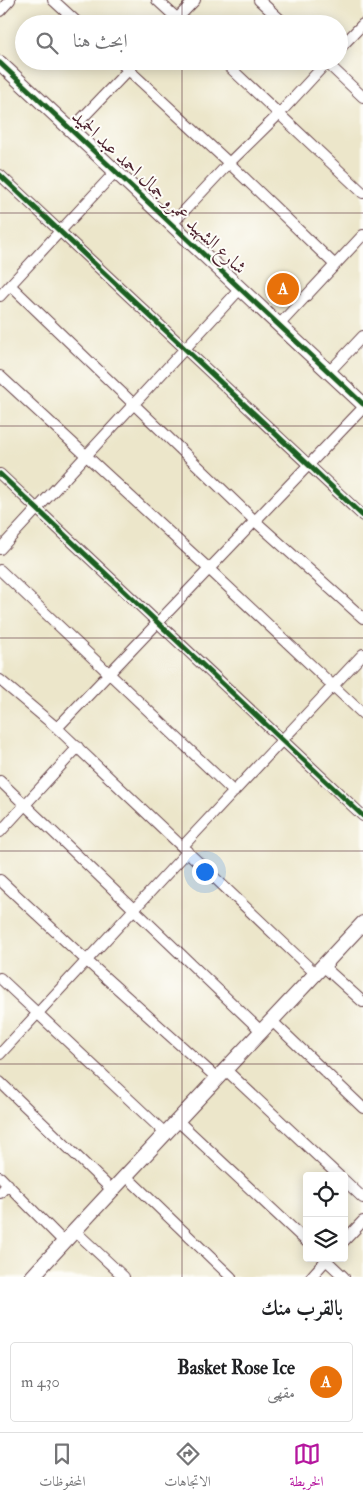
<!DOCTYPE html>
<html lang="ar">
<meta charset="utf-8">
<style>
:root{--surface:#fff;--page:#f6f6f6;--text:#202124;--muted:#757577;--line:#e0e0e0;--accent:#b5179e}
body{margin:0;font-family:"IM FELL Double Pica",Amiri,serif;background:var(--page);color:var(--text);direction:rtl}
.controls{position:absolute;right:15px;bottom:15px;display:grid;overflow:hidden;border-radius:5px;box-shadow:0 2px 12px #0003}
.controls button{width:45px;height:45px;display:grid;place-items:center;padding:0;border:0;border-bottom:1px solid var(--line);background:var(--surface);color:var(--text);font:25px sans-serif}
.you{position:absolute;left:204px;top:871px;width:18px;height:18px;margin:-12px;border:4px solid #fff;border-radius:50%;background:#1a73e8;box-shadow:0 0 0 8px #1a73e833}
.badge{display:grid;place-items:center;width:32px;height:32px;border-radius:50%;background:var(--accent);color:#fff;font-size:16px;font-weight:700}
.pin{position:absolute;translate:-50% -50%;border:2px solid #fff;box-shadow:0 1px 5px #0006}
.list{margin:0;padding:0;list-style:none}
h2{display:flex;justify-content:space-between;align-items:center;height:65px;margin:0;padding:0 20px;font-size:21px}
h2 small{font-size:16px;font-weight:400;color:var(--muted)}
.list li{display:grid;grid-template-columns:32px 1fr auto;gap:15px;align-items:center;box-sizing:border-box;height:80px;margin:0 10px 10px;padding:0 10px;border:1px solid var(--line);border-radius:5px}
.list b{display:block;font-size:19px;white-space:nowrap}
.list p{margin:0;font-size:16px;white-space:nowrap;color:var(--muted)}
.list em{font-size:16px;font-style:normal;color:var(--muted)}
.icon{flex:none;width:28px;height:28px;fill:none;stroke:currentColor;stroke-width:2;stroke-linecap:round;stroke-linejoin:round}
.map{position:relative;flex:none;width:363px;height:1277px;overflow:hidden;direction:ltr}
.search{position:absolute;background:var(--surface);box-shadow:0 2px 12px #0003;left:15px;right:15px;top:15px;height:55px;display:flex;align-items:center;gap:12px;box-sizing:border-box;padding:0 18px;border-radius:28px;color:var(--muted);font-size:19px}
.sheet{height:155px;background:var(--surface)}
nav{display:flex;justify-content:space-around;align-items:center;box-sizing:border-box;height:70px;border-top:1px solid var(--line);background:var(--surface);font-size:14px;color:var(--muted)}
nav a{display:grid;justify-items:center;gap:2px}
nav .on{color:var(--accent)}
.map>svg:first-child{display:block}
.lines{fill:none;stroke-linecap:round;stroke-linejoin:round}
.street-casing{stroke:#623d43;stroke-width:12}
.secondary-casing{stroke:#623d43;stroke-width:16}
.street{stroke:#fff;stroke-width:10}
.secondary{stroke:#fff;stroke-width:14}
.cycleway-casing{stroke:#fdfcf7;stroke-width:8}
.cycleway{stroke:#1b5e20;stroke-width:5}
.grid{fill:none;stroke:#4a1f2b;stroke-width:1;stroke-opacity:0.55}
.labels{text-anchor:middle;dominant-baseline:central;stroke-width:4;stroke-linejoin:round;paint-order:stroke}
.street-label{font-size:19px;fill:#4a1f2b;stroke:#fdfcf7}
</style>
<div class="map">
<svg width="363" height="1277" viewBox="0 0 363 1277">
<rect width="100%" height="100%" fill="#fdfcf7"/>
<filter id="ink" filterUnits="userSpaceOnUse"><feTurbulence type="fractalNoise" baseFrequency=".02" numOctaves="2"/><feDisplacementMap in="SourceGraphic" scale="10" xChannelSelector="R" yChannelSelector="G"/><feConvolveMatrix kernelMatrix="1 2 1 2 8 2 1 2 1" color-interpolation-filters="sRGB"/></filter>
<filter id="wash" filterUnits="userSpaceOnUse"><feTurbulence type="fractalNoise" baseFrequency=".0096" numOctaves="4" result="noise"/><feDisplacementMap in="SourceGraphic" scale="20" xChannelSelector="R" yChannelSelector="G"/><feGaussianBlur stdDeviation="1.12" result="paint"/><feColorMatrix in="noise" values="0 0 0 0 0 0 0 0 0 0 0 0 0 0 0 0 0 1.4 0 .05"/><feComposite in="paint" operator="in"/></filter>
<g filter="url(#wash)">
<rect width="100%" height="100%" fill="#ece6ca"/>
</g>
<g filter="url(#ink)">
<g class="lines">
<defs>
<path id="street" d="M53,0L79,24
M157,0L183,24
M259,0L285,24
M0,11L10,0
M172,24L195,0
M339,49L363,24
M119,61L229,163L335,265
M223,61L363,193
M325,61L363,97
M71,130L137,61
M0,175L363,516
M172,224L229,163L279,114L328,61
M10,285L255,521L363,618
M0,296L115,172
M279,325L363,235
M329,372L363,336
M0,376L209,569L363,714
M0,474L363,816
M0,549L240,289
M0,570L234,792
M0,680L57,728L316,974
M57,728L363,408
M0,781L262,1032
M0,832L78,747
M183,846L363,654
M0,880L87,961L218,1079
M323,966L363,1002
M0,978L165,1133
M272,1021L363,1108
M0,1054L188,851
M226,1070L339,1176
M0,1082L112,1190
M178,1121L307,1242
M125,1175L231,1277
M0,1177L64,1242
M344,1180L363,1198
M0,1193L8,1184
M75,1231L124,1277
M344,1241L363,1221
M324,1258L344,1277
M311,1277L328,1258"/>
<path id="secondary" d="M0,63L363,404
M32,1277C141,1158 253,1041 363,923"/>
</defs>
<!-- street casing -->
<use href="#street" class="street-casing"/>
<!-- secondary casing -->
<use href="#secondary" class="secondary-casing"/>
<!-- street -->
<use href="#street" class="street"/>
<!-- secondary -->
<use href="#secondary" class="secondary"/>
<defs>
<path id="cycleway" d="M0,63L363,404
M0,175L363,516
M0,474L363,816"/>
</defs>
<!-- cycleway casing -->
<use href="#cycleway" class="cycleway-casing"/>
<!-- cycleway -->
<use href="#cycleway" class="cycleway"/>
</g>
</g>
<!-- grid -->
<path class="grid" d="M182,0V24M182,61V1277M0,213H363M0,426H363M0,638H363M0,851H363M0,1064H363"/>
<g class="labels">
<!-- street labels -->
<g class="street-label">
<text transform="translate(159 192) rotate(43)">شارع الشهيد عمرو جمال احمد عبد الحميد</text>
</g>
</g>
</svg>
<div class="controls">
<button><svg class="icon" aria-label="locate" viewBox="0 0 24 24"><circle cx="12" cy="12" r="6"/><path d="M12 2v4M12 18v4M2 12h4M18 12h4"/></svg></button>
<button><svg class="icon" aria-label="layers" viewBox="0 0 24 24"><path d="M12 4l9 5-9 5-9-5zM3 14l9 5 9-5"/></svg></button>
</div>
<div class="you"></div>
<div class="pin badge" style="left:283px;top:289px;background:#e8710a">A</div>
<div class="search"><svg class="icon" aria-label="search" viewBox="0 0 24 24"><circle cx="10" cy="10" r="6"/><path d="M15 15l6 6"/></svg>ابحث هنا</div>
</div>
<section class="sheet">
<h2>بالقرب منك<small></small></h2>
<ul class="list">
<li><span class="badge" style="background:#e8710a">A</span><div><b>Basket Rose Ice</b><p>مقهى</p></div><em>430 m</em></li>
</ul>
</section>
<nav>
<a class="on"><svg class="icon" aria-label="map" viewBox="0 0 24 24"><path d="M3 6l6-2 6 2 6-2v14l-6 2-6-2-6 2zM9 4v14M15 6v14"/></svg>الخريطة</a>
<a><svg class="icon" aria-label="directions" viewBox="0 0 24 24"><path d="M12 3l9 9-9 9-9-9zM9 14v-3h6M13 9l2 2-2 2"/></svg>الاتجاهات</a>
<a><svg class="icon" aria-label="saved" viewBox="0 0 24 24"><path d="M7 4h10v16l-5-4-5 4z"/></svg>المحفوظات</a>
</nav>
